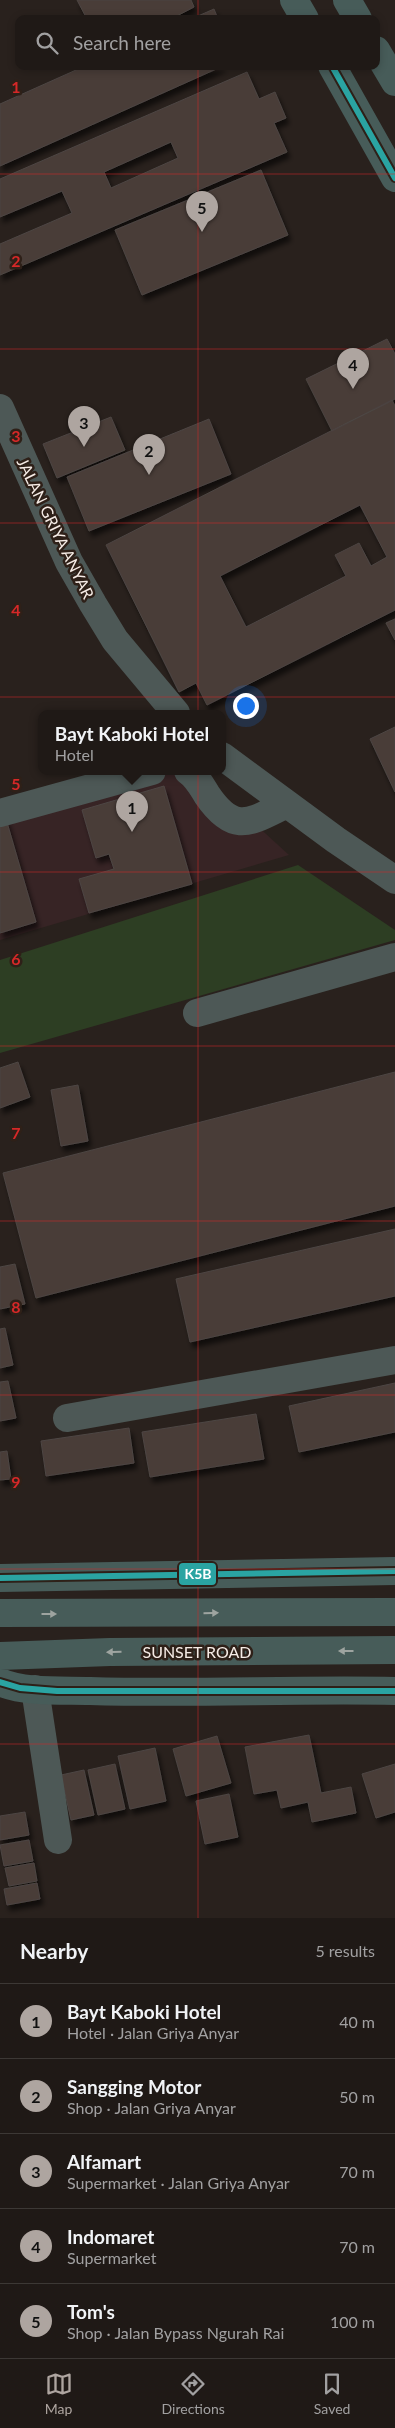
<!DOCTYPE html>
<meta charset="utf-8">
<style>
:root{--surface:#1f1916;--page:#27221f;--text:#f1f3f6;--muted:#a1a0a1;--line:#3c3835;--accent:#aea5a0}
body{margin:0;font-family:Lato,sans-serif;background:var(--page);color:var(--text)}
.you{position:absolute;left:245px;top:705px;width:18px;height:18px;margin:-12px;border:4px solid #fff;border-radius:50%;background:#1a73e8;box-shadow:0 0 0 8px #1a73e833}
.badge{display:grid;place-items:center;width:32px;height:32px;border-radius:50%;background:var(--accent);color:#111;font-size:16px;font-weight:700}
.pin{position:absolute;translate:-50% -41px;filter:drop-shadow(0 1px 2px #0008)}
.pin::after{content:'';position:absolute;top:26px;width:18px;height:15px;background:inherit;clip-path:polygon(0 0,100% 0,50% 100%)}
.popup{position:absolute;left:38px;top:710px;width:188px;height:65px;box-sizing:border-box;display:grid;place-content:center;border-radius:10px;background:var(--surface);filter:drop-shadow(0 1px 4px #0005);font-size:16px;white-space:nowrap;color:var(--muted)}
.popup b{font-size:19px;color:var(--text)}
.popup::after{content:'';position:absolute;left:50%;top:100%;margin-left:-10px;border:10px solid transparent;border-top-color:var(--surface)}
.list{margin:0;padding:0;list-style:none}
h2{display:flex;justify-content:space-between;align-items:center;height:65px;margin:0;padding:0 20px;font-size:21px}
h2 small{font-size:16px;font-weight:400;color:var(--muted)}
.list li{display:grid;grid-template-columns:32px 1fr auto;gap:15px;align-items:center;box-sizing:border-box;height:75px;padding:0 20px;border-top:1px solid var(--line)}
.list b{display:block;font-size:19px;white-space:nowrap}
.list p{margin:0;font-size:16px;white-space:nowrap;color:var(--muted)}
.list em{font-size:16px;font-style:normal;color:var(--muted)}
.icon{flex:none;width:28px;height:28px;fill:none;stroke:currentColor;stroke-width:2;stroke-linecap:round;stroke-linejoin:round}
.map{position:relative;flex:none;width:395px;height:1918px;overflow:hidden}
.search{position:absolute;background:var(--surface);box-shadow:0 2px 8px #0003;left:15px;right:15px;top:15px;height:55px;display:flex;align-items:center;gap:12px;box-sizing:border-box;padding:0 18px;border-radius:10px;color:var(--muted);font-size:19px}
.sheet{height:440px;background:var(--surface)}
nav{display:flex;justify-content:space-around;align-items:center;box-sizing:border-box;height:70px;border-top:1px solid var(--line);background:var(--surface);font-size:14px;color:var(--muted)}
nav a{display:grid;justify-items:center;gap:2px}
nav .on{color:var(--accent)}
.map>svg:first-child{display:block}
.commercial{fill:#372425}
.green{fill:#2d3e23}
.building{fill:#493c39;stroke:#4d4643;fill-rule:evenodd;filter:url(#shadow)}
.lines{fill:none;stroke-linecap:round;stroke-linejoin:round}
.minor{stroke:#4d5856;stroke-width:28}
.highway{stroke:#475c59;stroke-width:28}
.bus-1-casing{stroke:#2e2018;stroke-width:10}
.bus-1{stroke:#2aa4a2;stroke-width:6}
.oneway{fill:#9ea4a0}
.grid{fill:none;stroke:#d62828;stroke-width:1;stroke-opacity:0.55}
.labels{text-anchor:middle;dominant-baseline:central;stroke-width:5;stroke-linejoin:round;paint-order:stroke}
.street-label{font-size:16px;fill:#f6ece6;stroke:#2e2018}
.grid-label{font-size:16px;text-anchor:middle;font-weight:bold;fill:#d62828;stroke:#2e2018;stroke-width:5;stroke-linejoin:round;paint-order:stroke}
.line-badge{stroke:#2e2018;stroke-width:2}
.badge-label{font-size:14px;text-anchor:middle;font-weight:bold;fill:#fff}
</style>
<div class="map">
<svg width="395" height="1918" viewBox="0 0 395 1918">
<defs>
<filter id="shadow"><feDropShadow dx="3" dy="5.5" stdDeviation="2.5" flood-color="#0009"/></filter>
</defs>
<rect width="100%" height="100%" fill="#29211d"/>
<!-- commercial -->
<path class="commercial" d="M136,771H197L289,855L0,940V810Z"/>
<!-- green -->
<path class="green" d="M298,865L395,930V940L0,1053V960Z"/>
<!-- building -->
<path class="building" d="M77,0H191L194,7L171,19H87Z
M214,9L218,19H191Z
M85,66H223L0,166V104Z
M247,72L259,99L275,92L286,118L274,123L287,152L0,275V244L72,213L62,191L0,217V179ZM171,142L178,158L111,188L104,172Z
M261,170L288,235L142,295L115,230Z
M387,339L395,354V399L332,431L306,379Z
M392,400L395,406V610L207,705L196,683L179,692L106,545ZM360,505L387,557L371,566L359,543L335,555L346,576L246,627L220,576Z
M111,417L125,450L57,478L43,444Z
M209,419L231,474L89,531L67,477Z
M395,619V640L386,623Z
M395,727V792L370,739Z
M164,786L192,884L89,913L79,879L114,869L109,854L96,858L82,810Z
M6,819L36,922L0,933V821Z
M18,1062L30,1097L0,1108V1068Z
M395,1072V1206L36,1298L3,1173Z
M78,1085L88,1141L61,1146L51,1090Z
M395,1229V1296L190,1342L176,1279Z
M15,1264L25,1304L0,1309V1267Z
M5,1328L13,1365L0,1368V1329Z
M8,1381L16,1418L0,1421V1382Z
M395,1383V1432L299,1452L289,1406Z
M256,1414L264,1459L150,1477L142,1432Z
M129,1428L134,1463L46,1476L41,1441Z
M7,1451L11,1479L0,1480V1452Z
M309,1735L321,1793L351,1787L356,1813L312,1822L308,1802L281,1808L277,1790L254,1794L245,1747Z
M217,1736L231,1783L186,1796L173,1749Z
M155,1748L166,1801L130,1809L118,1756Z
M115,1764L125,1809L98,1815L88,1770Z
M395,1764V1812L376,1818L362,1774Z
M84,1770L94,1815L71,1820L61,1775Z
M229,1794L238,1837L205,1844L196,1801Z
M25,1812L29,1835L0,1840V1816Z
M29,1840L33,1861L4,1866L0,1845Z
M34,1863L37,1881L9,1886L5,1868Z
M37,1883L40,1899L7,1905L4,1889Z"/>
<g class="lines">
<!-- minor -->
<path class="minor" d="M0,408L69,562L93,604L115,640L176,713
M222,756L336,840L395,880
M188,771C197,777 202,787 207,795C235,836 251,821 287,804
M0,813L152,771
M197,1013L395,957
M67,1418L395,1360
M35,1689L58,1840"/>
<!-- highway -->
<path class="highway" d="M294,0L305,19
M347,0L358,19
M376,50L395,82
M332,66L395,178
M0,1578L395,1571
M0,1613L395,1612
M0,1656L110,1652L395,1650
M0,1682C23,1693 65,1690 90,1691C192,1694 293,1689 395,1691"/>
<defs>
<path id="bus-1" d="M332,66L395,178
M0,1578L395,1571
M0,1682L20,1688L57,1691H395"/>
</defs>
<!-- bus-1 casing -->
<use href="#bus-1" class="bus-1-casing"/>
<!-- bus-1 -->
<use href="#bus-1" class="bus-1"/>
</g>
<!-- one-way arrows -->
<defs><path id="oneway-solid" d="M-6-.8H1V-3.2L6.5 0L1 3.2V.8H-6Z" transform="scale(1.25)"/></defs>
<g class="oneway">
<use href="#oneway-solid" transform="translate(211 1613) rotate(-1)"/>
<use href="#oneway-solid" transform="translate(49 1614)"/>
<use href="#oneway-solid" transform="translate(346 1651) rotate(180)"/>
<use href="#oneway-solid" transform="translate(114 1652) rotate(179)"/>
</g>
<!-- grid -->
<path class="grid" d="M198,0V19M198,66V1918M0,174H395M0,349H395M0,523H395M0,697H395M0,872H395M0,1046H395M0,1221H395M0,1395H395M0,1569H395M0,1744H395"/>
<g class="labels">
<!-- street labels -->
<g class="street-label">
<text transform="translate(56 528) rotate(64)">JALAN GRIYA ANYAR</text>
<text x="197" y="1651">SUNSET ROAD</text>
</g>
</g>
<g class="grid-label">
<text x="16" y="93">1</text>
<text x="16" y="267">2</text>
<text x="16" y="442">3</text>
<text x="16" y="616">4</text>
<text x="16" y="790">5</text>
<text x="16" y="965">6</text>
<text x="16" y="1139">7</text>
<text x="16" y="1313">8</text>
<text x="16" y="1488">9</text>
</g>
<rect class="line-badge" x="178" y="1562" width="39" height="24" rx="5" fill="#2aa4a2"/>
<g class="badge-label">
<text x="198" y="1579">K5B</text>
</g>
</svg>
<div class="you"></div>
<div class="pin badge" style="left:132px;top:832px">1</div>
<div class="popup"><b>Bayt Kaboki Hotel</b>Hotel</div>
<div class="pin badge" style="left:149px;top:475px">2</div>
<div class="pin badge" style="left:84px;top:447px">3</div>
<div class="pin badge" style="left:353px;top:389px">4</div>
<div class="pin badge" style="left:202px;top:232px">5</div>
<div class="search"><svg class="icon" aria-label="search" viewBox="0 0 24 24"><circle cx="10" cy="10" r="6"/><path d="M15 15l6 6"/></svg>Search here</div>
</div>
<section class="sheet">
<h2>Nearby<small>5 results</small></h2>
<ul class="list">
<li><span class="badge">1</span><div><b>Bayt Kaboki Hotel</b><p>Hotel · Jalan Griya Anyar</p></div><em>40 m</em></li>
<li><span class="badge">2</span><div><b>Sangging Motor</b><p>Shop · Jalan Griya Anyar</p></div><em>50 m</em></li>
<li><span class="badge">3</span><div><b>Alfamart</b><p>Supermarket · Jalan Griya Anyar</p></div><em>70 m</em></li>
<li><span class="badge">4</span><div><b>Indomaret</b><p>Supermarket</p></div><em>70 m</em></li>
<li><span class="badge">5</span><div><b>Tom's</b><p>Shop · Jalan Bypass Ngurah Rai</p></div><em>100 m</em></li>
</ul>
</section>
<nav>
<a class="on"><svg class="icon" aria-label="map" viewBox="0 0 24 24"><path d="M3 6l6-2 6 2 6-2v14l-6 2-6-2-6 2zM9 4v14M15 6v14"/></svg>Map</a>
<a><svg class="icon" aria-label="directions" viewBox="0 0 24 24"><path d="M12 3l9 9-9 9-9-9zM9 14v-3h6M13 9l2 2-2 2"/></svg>Directions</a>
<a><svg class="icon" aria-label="saved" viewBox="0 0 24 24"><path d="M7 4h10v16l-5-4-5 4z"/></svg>Saved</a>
</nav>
